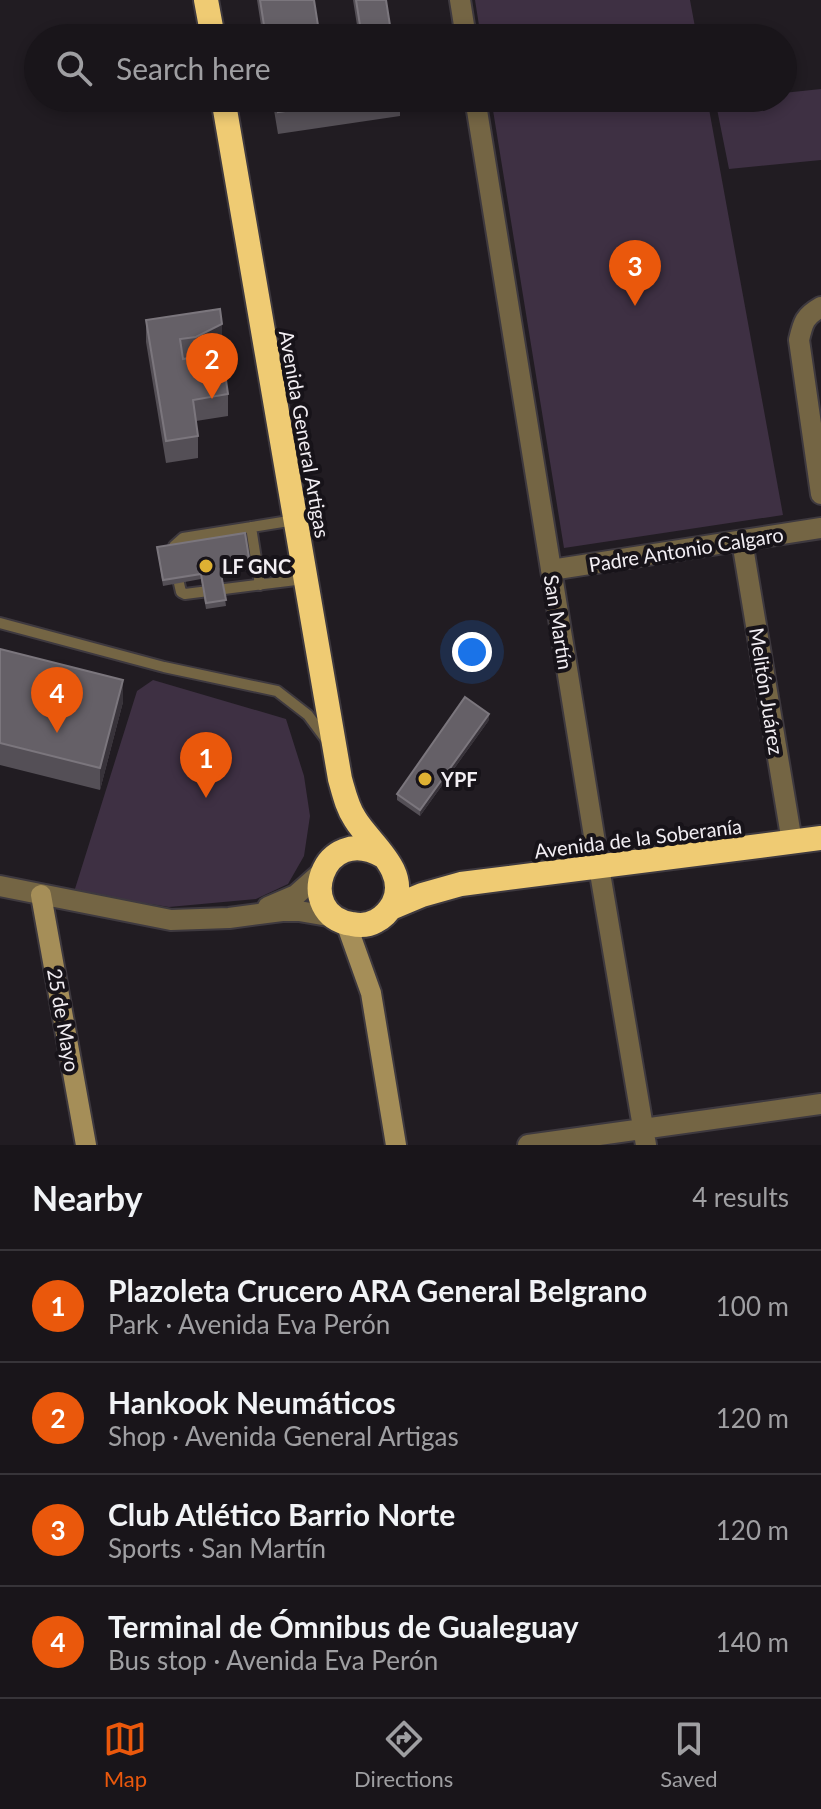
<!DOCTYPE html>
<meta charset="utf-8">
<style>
:root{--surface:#19151a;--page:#262227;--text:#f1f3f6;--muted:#9f9fa2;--line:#373439;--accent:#ea580c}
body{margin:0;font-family:Lato,sans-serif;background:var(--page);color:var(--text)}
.you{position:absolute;left:472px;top:652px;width:28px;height:28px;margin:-20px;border:6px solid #fff;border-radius:50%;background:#1a73e8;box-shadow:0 0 0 12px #1a73e833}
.badge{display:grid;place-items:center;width:52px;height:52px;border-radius:50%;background:var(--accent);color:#fff;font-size:26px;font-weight:700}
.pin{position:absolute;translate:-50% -66px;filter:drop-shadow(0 2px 4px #0008)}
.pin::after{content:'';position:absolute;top:42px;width:28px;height:24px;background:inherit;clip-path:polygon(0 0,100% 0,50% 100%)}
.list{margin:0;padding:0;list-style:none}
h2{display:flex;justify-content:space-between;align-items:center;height:104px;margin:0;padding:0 32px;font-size:34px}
h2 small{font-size:26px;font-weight:400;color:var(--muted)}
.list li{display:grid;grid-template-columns:52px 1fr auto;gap:24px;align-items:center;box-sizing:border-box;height:112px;padding:0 32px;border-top:2px solid var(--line)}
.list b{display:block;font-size:30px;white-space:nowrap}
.list p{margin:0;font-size:26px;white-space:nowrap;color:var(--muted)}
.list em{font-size:26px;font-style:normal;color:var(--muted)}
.icon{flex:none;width:44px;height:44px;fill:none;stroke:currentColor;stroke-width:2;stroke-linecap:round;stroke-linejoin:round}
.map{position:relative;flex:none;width:821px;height:1145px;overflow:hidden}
.search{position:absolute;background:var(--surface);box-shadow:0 4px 12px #0003;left:24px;right:24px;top:24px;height:88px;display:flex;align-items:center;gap:20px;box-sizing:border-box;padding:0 28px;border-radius:44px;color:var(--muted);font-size:30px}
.sheet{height:552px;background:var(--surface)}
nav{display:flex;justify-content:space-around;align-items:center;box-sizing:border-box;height:112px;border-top:2px solid var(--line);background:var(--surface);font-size:22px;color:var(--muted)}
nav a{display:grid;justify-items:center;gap:4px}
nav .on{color:var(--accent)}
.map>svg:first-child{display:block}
.green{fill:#3e3043}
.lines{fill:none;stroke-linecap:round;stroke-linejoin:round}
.lane-casing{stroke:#3e393f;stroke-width:14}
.street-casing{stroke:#3e393f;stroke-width:24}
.secondary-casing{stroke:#3e393f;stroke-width:24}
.highway-casing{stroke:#3e393f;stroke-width:28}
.lane{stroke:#746544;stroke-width:10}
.street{stroke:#746544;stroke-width:20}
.secondary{stroke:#a58e58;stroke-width:20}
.highway{stroke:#efcb73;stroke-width:24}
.wall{fill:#544f56}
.shaded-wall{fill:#38333a}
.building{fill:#656067;stroke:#7b767d;stroke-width:2}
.poi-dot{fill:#deb133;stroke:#171319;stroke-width:3}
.labels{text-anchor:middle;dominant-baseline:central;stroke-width:8;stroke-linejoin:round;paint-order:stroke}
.street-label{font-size:20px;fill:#f2eef3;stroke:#171319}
.poi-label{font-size:20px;font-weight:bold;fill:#f2eef3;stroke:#171319;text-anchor:start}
</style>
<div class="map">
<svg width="821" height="1145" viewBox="0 0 821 1145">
<rect width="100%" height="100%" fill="#211c22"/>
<!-- green -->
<path class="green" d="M475,0H690L697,38H481Z
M821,89V160L729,169L715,99L783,98V93Z
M491,98H707L783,515L564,548Z
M153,680L286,719L304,776L310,816L304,856L288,884L256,899L169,907L74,892L137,691Z"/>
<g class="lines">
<defs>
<path id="lane" d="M251,527L260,585
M173,554L174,546L183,538L295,520
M176,570L181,592L185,594L304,579
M0,623L164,667L277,691L308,715L328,742"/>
<path id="street" d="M460,0L466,38
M475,98L599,867L646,1145
M821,307C805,316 803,322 799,340L821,494
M742,541L792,842
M551,570L821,528
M0,886L171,920L229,918L282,911H299L334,917
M268,907L296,895L323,871
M528,1145L821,1104"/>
<path id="secondary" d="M41,895L86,1145
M346,923L371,993L396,1145"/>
<path id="highway" d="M206,0L213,38
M223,98L340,779C344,793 347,807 355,819C370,844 410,871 393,904C389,911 384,917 376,921C369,925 361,926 352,924C293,915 322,821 383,856
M391,908L422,895L461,884L821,838"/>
</defs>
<!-- lane casing -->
<use href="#lane" class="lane-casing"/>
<!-- street casing -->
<use href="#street" class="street-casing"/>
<!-- secondary casing -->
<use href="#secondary" class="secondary-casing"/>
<!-- highway casing -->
<use href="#highway" class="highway-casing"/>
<!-- lane -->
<use href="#lane" class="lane"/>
<!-- street -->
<use href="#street" class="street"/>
<!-- secondary -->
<use href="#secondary" class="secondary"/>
<!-- highway -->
<use href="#highway" class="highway"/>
</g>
<!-- wall -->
<path class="wall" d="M257,0H314L320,38H263Z
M353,0H386L392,38H359Z
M272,98H400V116L278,134Z
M146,320L222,346L202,356L228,394V416L196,421L198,436V458L166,463L146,342Z
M157,547L250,564V570L222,575L226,606L206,609L201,579L163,586Z
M0,649L123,702L100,790L0,765Z
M489,720L420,816L397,800V794Z"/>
<!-- shaded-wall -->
<path class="shaded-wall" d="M222,324V346L196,359V337Z
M123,680V702L100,790V768Z
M489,714V720L420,816V810Z"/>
<!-- building -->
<path class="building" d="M260,0H314L320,38H266Z
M356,0H386L392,38H362Z
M276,98H372L278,112Z
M220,309L222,324L196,337L180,339L183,359L222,352L228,394L193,400L198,436L166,441L146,320Z
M245,533L250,564L220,569L226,600L206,603L201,574L163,580L157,547Z
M0,649L123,680L100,768L0,743Z
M465,697L489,714L420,810L397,794Z"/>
<!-- markers -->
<g class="poi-dot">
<circle cx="206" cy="566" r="8"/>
<circle cx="425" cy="779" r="8"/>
</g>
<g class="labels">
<!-- street labels -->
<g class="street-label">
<text transform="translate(305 434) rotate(80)">Avenida General Artigas</text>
<text transform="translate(686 549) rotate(-9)">Padre Antonio Calgaro</text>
<text transform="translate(559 622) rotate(81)">San Martín</text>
<text transform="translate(767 691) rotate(81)">Melitón Juárez</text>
<text transform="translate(638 838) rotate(-7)">Avenida de la Soberanía</text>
<text transform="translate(64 1020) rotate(80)">25 de Mayo</text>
</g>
<!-- poi labels -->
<g class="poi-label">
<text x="222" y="566">LF GNC</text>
<text x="441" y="779">YPF</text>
</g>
</g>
</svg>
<div class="you"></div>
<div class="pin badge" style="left:206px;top:798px">1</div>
<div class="pin badge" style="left:212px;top:399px">2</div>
<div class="pin badge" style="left:635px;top:306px">3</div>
<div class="pin badge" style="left:57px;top:733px">4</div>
<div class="search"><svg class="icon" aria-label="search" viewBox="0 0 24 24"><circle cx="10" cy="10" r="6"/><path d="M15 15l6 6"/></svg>Search here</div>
</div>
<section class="sheet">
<h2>Nearby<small>4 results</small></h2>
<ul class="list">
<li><span class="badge">1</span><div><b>Plazoleta Crucero ARA General Belgrano</b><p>Park · Avenida Eva Perón</p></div><em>100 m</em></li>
<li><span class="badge">2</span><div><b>Hankook Neumáticos</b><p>Shop · Avenida General Artigas</p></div><em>120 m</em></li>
<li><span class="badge">3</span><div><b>Club Atlético Barrio Norte</b><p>Sports · San Martín</p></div><em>120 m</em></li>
<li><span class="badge">4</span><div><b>Terminal de Ómnibus de Gualeguay</b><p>Bus stop · Avenida Eva Perón</p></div><em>140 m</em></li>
</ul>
</section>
<nav>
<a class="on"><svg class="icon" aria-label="map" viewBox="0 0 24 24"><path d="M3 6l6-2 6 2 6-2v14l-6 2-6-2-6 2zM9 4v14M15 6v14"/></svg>Map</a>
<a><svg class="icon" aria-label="directions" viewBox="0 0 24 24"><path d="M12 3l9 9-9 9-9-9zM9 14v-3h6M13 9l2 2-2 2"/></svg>Directions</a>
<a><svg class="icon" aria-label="saved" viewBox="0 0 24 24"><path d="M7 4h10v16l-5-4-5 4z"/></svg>Saved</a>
</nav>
